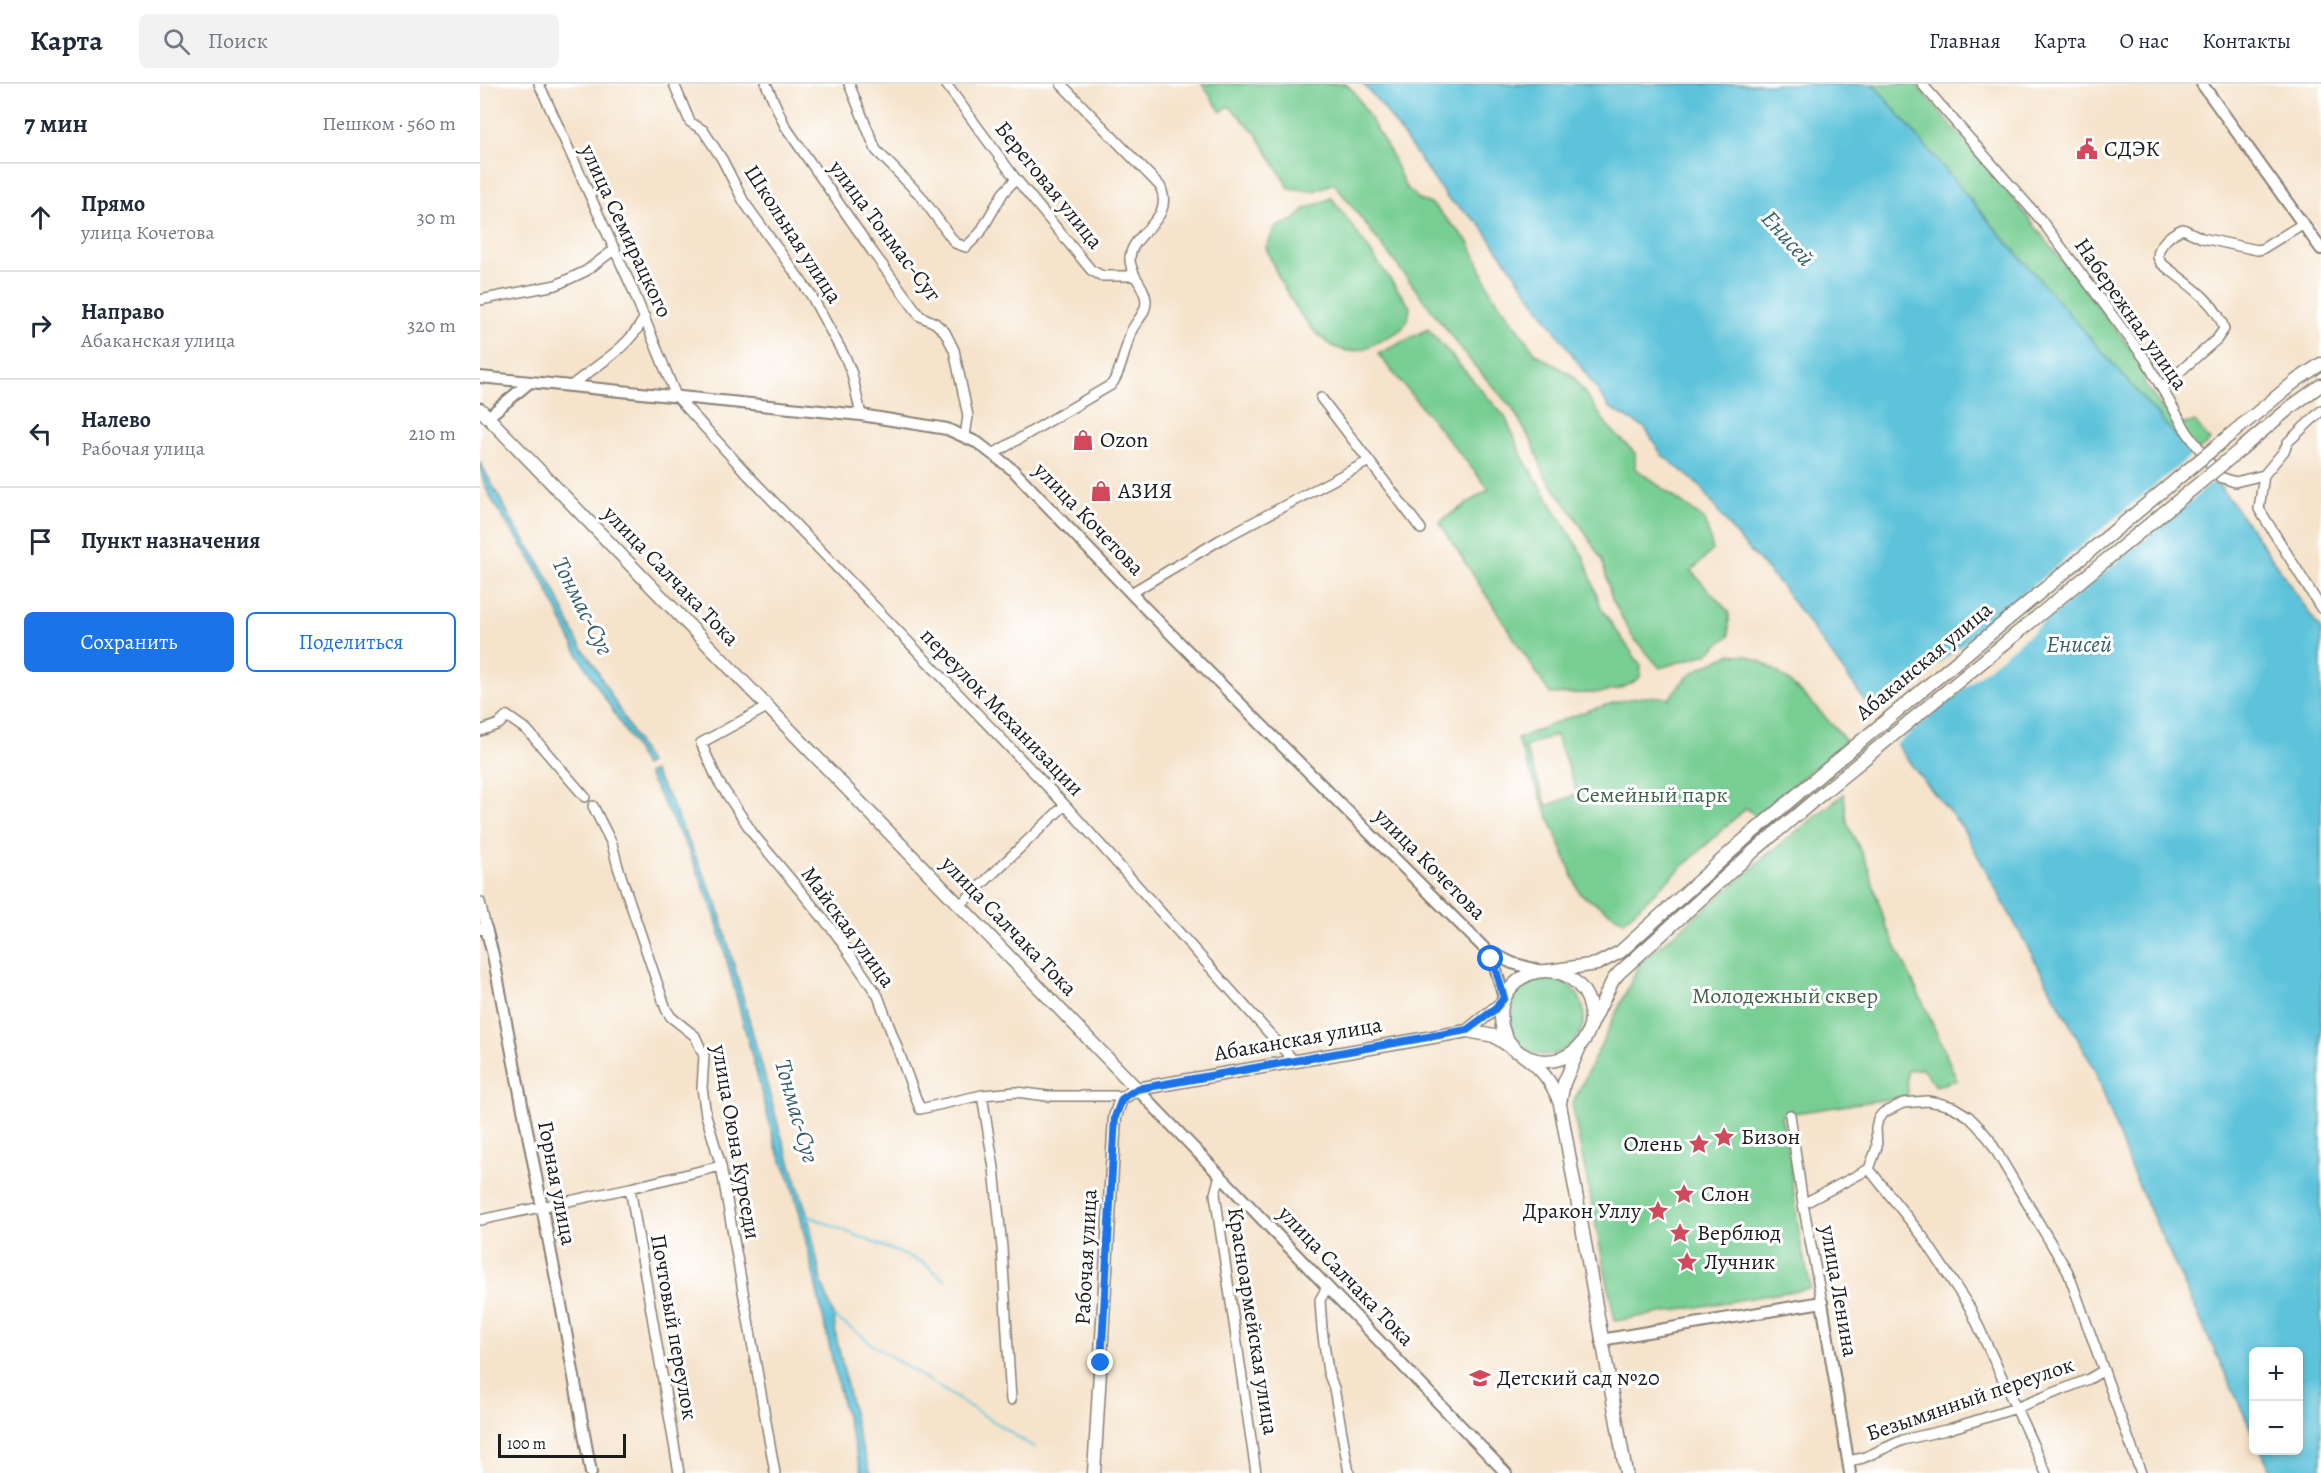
<!DOCTYPE html>
<html lang="ru">
<meta charset="utf-8">
<style>
:root{--surface:#fff;--page:#f2f2f3;--text:#1f2937;--muted:#747a83;--line:#e0e1e3;--accent:#1a73e8}
body{margin:0;font-family:Alegreya,serif;background:var(--page);color:var(--text)}
.controls{position:absolute;right:18px;bottom:18px;display:grid;overflow:hidden;border-radius:9px;box-shadow:0 3px 9px #0003}
.controls button{width:54px;height:54px;display:grid;place-items:center;padding:0;border:0;border-bottom:2px solid var(--line);background:var(--surface);color:var(--text);font:30px sans-serif}
.scale{position:absolute;left:18px;bottom:15px;width:128px;box-sizing:border-box;padding-left:6px;border:3px solid #1c1c1c;border-top:0;font-size:16px;line-height:21px;white-space:nowrap;color:#1c1c1c;-webkit-text-stroke:4px #fff;paint-order:stroke}
.stop{position:absolute;width:18px;height:18px;margin:-14px;border:4px solid #1a73e8;border-radius:50%;background:#fff}
.stop.end{background:#1a73e8;border-color:#fff;box-shadow:0 2px 6px #0008}
.list{margin:0;padding:0;list-style:none}
h2{display:flex;justify-content:space-between;align-items:center;height:78px;margin:0;padding:0 24px;font-size:26px}
h2 small{font-size:20px;font-weight:400;color:var(--muted)}
.list li{display:grid;grid-template-columns:39px 1fr auto;gap:18px;align-items:center;box-sizing:border-box;height:108px;padding:0 24px;border-top:2px solid var(--line)}
.list b{display:block;font-size:22px;white-space:nowrap}
.list p{margin:0;font-size:20px;white-space:nowrap;color:var(--muted)}
.list em{font-size:20px;font-style:normal;color:var(--muted)}
.actions{display:flex;gap:12px;padding:18px 24px}
.actions a{flex:1;padding:14px 0;border:2px solid var(--accent);border-radius:9px;text-align:center;font-size:21px;color:var(--accent)}
.actions .main{background:var(--accent);color:#fff}
.icon{flex:none;width:33px;height:33px;fill:none;stroke:currentColor;stroke-width:2;stroke-linecap:round;stroke-linejoin:round}
.map{position:relative;flex:none;width:1841px;height:1389px;overflow:hidden}
header{display:flex;align-items:center;gap:36px;box-sizing:border-box;height:84px;padding:0 30px;background:var(--surface);border-bottom:2px solid var(--line)}
header strong{font-size:28px}
nav{display:flex;gap:33px;margin-inline-start:auto;font-size:21px}
.search{width:420px;height:54px;background:var(--page);display:flex;align-items:center;gap:15px;box-sizing:border-box;padding:0 21px;border-radius:9px;color:var(--muted);font-size:22px}
main{display:flex}
aside{flex:1;background:var(--surface)}
.map>svg:first-child{display:block}
.green{fill:#77ce93;stroke:#4a7558;stroke-width:1.5;fill-rule:evenodd}
.water{fill:#5dc3da;stroke:#3c707b;stroke-width:1.5}
.pier{fill:#f5e3cb}
.lines{fill:none;stroke-linecap:round;stroke-linejoin:round}
.stream{stroke:#5dc3da;stroke-width:2}
.minor-casing{stroke:#888074;stroke-width:12}
.tertiary-casing{stroke:#888074;stroke-width:14}
.secondary-casing{stroke:#888074;stroke-width:15}
.minor{stroke:#fff;stroke-width:9}
.tertiary{stroke:#fff;stroke-width:10}
.secondary{stroke:#fff;stroke-width:12}
.secondary-bridge-casing{stroke:#888074;stroke-width:15;stroke-linecap:butt}
.secondary-bridge{stroke:#fff;stroke-width:12}
.route{stroke:#1a73e8;stroke-width:8}
.labels{text-anchor:middle;dominant-baseline:central;stroke-width:6;stroke-linejoin:round;paint-order:stroke}
.poi-label{font-size:22px;fill:#1c1c1c;stroke:#fff;text-anchor:start}
.street-label{font-size:22px;fill:#1c1c1c;stroke:#fff}
.park-label{font-size:22px;fill:#40634c;stroke:#fff}
.water-label{font-size:24px;font-style:italic;fill:#365f68;stroke:#fff}
</style>
<header>
<strong>Карта</strong>
<div class="search"><svg class="icon" aria-label="search" viewBox="0 0 24 24"><circle cx="10" cy="10" r="6"/><path d="M15 15l6 6"/></svg>Поиск</div>
<nav><a>Главная</a><a>Карта</a><a>О нас</a><a>Контакты</a></nav>
</header>
<main>
<aside>
<h2>7 мин<small>Пешком · 560 m</small></h2>
<ul class="list">
<li><svg class="icon" aria-label="ahead" viewBox="0 0 24 24"><path d="M12 20V5M6 11l6-6 6 6"/></svg><div><b>Прямо</b><p>улица Кочетова</p></div><em>30 m</em></li>
<li><svg class="icon" aria-label="right" viewBox="0 0 24 24"><path d="M7 20v-9h11M14 6l5 5-5 5"/></svg><div><b>Направо</b><p>Абаканская улица</p></div><em>320 m</em></li>
<li><svg class="icon" aria-label="left" viewBox="0 0 24 24"><path d="M17 20v-9H6M10 6l-5 5 5 5"/></svg><div><b>Налево</b><p>Рабочая улица</p></div><em>210 m</em></li>
<li><svg class="icon" aria-label="arrive" viewBox="0 0 24 24"><path d="M6 21V4h12l-3 4 3 4H6"/></svg><div><b>Пункт назначения</b></div></li>
</ul>
<div class="actions"><a class="main">Сохранить</a><a>Поделиться</a></div>
</aside>
<div class="map">
<svg width="1841" height="1389" viewBox="0 0 1841 1389">
<rect width="100%" height="100%" fill="#fff"/>
<filter id="ink" filterUnits="userSpaceOnUse"><feTurbulence type="fractalNoise" baseFrequency=".0167" numOctaves="2"/><feDisplacementMap in="SourceGraphic" scale="12" xChannelSelector="R" yChannelSelector="G"/><feConvolveMatrix kernelMatrix="1 2 1 2 8 2 1 2 1" color-interpolation-filters="sRGB"/></filter>
<filter id="wash" filterUnits="userSpaceOnUse"><feTurbulence type="fractalNoise" baseFrequency=".008" numOctaves="4" result="noise"/><feDisplacementMap in="SourceGraphic" scale="24" xChannelSelector="R" yChannelSelector="G"/><feGaussianBlur stdDeviation="1.35" result="paint"/><feColorMatrix in="noise" values="0 0 0 0 0 0 0 0 0 0 0 0 0 0 0 0 0 1.4 0 .05"/><feComposite in="paint" operator="in"/></filter>
<g filter="url(#wash)">
<rect width="100%" height="100%" fill="#f5e3cb"/>
<!-- green -->
<path class="green" d="M722,0H866L875,9L910,68L925,102L940,116L953,121L989,158L1011,208L1056,270L1093,292L1127,341L1155,369V384L1225,436L1233,466L1211,487L1249,528V552L1227,570L1180,584L1152,552L1132,515L1122,476L1094,431L1065,392L1052,358L1032,324L993,280L854,99L834,107L809,104L776,49L749,22L741,28Z
M1393,0H1436L1525,104L1652,266L1664,286V300L1695,341L1715,338L1730,357L1712,371L1506,134Z
M852,114L930,223C929,242 920,248 904,255C893,260 881,268 869,267C831,264 797,194 786,163L796,143L814,136L825,125Z
M948,245L1025,333L1044,376L1104,473L1121,524L1161,582L1160,593C1138,614 1098,608 1070,610L959,438L1009,405L898,270Z
M1251,570C1257,571 1264,571 1270,573C1303,584 1343,630 1366,657L1276,732L1266,724L1144,837L1100,810L1037,655C1069,641 1158,602 1189,615C1208,586 1221,584 1251,570ZM1076,651L1098,710L1067,722L1045,663Z
M1364,710L1367,739L1387,780L1406,842L1446,925L1477,996L1456,1002L1442,985L1427,986L1428,1012L1301,1031L1313,1088L1311,1089L1321,1161L1331,1204L1135,1237L1092,1021L1160,879L1276,782L1277,779Z
M1026 932a39 39 0 1 1 78 0a39 39 0 1 1-78 0Z"/>
<!-- water -->
<path class="water" d="M883,0H1393L1506,134L1741,404L1776,451L1841,546V1389H1792L1781,1367L1818,1366V1268H1774L1773,1350L1650,1083L1616,988L1482,743L1436,687L1303,504L1255,450L1218,400L1182,371L1165,344L1130,324L999,139L967,114L903,23Z
M0,378L36,444L56,473L73,503L98,558L114,581L169,679L164,682C145,642 118,606 97,568C82,540 71,509 55,482C39,453 0,411 0,378Z
M173,687L190,716L237,820L300,1048L328,1132L341,1196L354,1233L356,1252L379,1356L391,1389H382L362,1318L320,1130L310,1095L296,1063L235,831L208,765L168,690Z"/>
<!-- pier -->
<path class="pier" d="M1714,369L1737,395L1414,662L1393,634Z"/>
<g class="lines">
<!-- stream -->
<path class="stream" d="M326,1131L444,1179L466,1197
M351,1231L381,1251L391,1260L555,1364"/>
</g>
</g>
<g filter="url(#ink)">
<g class="lines">
<defs>
<path id="minor" d="M59,0L153,206L196,312L269,392L585,721L814,977
M194,0L210,38L223,46L242,75L264,118L331,211L366,275L372,290L381,331
M286,0L305,42L392,167L440,232L455,239L465,248L474,266L488,332L485,352
M369,0L396,66L440,111L475,159L486,163L500,149L523,109L536,95
M466,0L532,90L611,186L622,192H655C660,200 666,209 666,218C666,230 655,238 651,248C645,264 641,289 631,301L513,370
M581,0L680,102C696,136 653,147 650,173C649,180 653,186 655,192
M1442,0L1561,136L1665,275L1707,348L1740,393L1755,398L1784,391
M0,216L76,201L106,187L135,165
M91,302C121,277 145,268 165,233
M1682,303L1737,255L1744,245C1737,217 1703,197 1681,179L1678,173C1678,160 1692,149 1703,145L1722,154L1777,166L1782,165L1824,139
M841,314L941,445
M1784,391L1779,425L1841,524
M1784,391L1804,367L1808,358L1841,327
M651,509L740,456L889,377
M287,623L221,659L238,697L274,751L356,850L398,912L440,1025L502,1011L536,1008L567,1012H636L641,1015
M0,647L19,640L27,632L48,647L105,713
M113,722L132,760L138,783L186,925L191,933L215,952L224,972L222,1004L226,1031L241,1082L295,1389
M0,818L6,844
M480,821L585,721
M502,1011L514,1084L522,1164L531,1316
M1310,1031L1323,1120L1342,1218
M1389,1085L1443,1153L1490,1224L1566,1389
M740,1091L735,1110L776,1389
M150,1104L199,1389
M1323,1120L1389,1085L1397,1063L1396,1044L1398,1035L1403,1029L1423,1019L1447,1017L1459,1019L1473,1023L1488,1032L1498,1042L1509,1055L1588,1188L1661,1389
M0,1136L150,1104L241,1082
M847,1203L840,1216L842,1245L848,1288L854,1304L869,1389
M1368,1377L1383,1374L1423,1356L1466,1346L1536,1324L1609,1295L1624,1286"/>
<path id="tertiary" d="M1722,0L1841,165
M0,293L381,331L467,345L498,359L533,386L667,526L1005,865L1016,886L1024,914
M8,333L50,298
M0,845L6,844L13,871L83,1231L111,1389
M1008,867L1032,879L1061,887
M657,1005L1026,1389
M1121,1256L1342,1218L1370,1389"/>
<path id="secondary" d="M0,325L657,1005
M1750,351L1817,296L1841,280
M1761,365L1812,322L1841,301
M1021 932a45 45 0 1 1 90 0a45 45 0 1 1-90 0Z
M1068,887L1117,880L1140,868L1265,755L1340,691
M987,947L1023,918
M1108,948L1133,896L1139,889L1275,766L1350,703
M1040,969C1060,983 1072,997 1080,1020L1146,1389
M1080,1019L1084,999L1099,965
M614,1389L635,1033L641,1015L657,1005L987,947L1014,952L1036,967"/>
</defs>
<!-- minor casing -->
<use href="#minor" class="minor-casing"/>
<!-- tertiary casing -->
<use href="#tertiary" class="tertiary-casing"/>
<!-- secondary casing -->
<use href="#secondary" class="secondary-casing"/>
<!-- minor -->
<use href="#minor" class="minor"/>
<!-- tertiary -->
<use href="#tertiary" class="tertiary"/>
<!-- secondary -->
<use href="#secondary" class="secondary"/>
<defs>
<path id="secondary-bridge" d="M1340,691L1750,351
M1350,703L1761,365"/>
</defs>
<!-- secondary-bridge casing -->
<use href="#secondary-bridge" class="secondary-bridge-casing"/>
<!-- secondary-bridge -->
<use href="#secondary-bridge" class="secondary-bridge"/>
</g>
</g>
<g class="lines" filter="url(#ink)">
<!-- route -->
<path class="route" d="M621,1279L635,1033L642,1015L657,1005L987,946L1014,926L1024,914L1016,886L1011,875"/>
</g>
<!-- icons -->
<defs>
<symbol id="civic-bare" viewBox="-9 -9 18 18"><path d="M-.6-6.5H3V-4.5H.6V-3L4-1V1h2V6H-6V1h2V-1L-.6-3ZM-1.2 2.5V6h2.4V2.5Z" fill="#d1495b" stroke="#fff" stroke-width="2.5" paint-order="stroke"/></symbol>
<symbol id="shop-bare" viewBox="-9 -9 18 18"><path d="M-5-2.5h2.3a2.7 3.5 0 0 1 5.4 0H5L5.5 6h-11ZM-1.5-2.5h3a1.5 2.3 0 0 0-3 0Z" fill="#d1495b" stroke="#fff" stroke-width="2.5" paint-order="stroke"/></symbol>
<symbol id="sight-bare" viewBox="-9 -9 18 18"><path d="M0-6L1.8-2.2L6-1.7L2.9 1.2L3.7 5.4L0 3.3L-3.7 5.4L-2.9 1.2L-6-1.7L-1.8-2.2Z" fill="#d1495b" stroke="#fff" stroke-width="2.5" paint-order="stroke"/></symbol>
<symbol id="school-bare" viewBox="-9 -9 18 18"><path d="M0-5L7-2L0 1L-7-2ZM-4 1L0 2.5L4 1V4Q0 6-4 4Z" fill="#d1495b" stroke="#fff" stroke-width="2.5" paint-order="stroke"/></symbol>
</defs>
<g fill-rule="evenodd">
<use href="#civic-bare" x="1592" y="50" width="30" height="30"/>
<use href="#shop-bare" x="588" y="341" width="30" height="30"/>
<use href="#shop-bare" x="606" y="392" width="30" height="30"/>
<use href="#sight-bare" x="1229" y="1038" width="30" height="30"/>
<use href="#sight-bare" x="1204" y="1045" width="30" height="30"/>
<use href="#sight-bare" x="1189" y="1095" width="30" height="30"/>
<use href="#sight-bare" x="1163" y="1112" width="30" height="30"/>
<use href="#sight-bare" x="1185" y="1134" width="30" height="30"/>
<use href="#sight-bare" x="1192" y="1163" width="30" height="30"/>
<use href="#school-bare" x="985" y="1279" width="30" height="30"/>
</g>
<g class="labels">
<!-- poi labels -->
<g class="poi-label">
<text x="1624" y="65">СДЭК</text>
<text x="620" y="356">Ozon</text>
<text x="638" y="407">АЗИЯ</text>
<text x="1261" y="1053">Бизон</text>
<text x="1202" y="1060" text-anchor="end">Олень</text>
<text x="1221" y="1110">Слон</text>
<text x="1161" y="1127" text-anchor="end">Дракон Уллу</text>
<text x="1217" y="1149">Верблюд</text>
<text x="1224" y="1178">Лучник</text>
<text x="1017" y="1294">Детский сад №20</text>
</g>
<!-- street labels -->
<g class="street-label">
<text transform="translate(569 101) rotate(51)">Береговая улица</text>
<text transform="translate(146 147) rotate(65)">улица Семирацкого</text>
<text transform="translate(405 147) rotate(53)">улица Тонмас-Суг</text>
<text transform="translate(313 150) rotate(57)">Школьная улица</text>
<text transform="translate(1651 230) rotate(55)">Набережная улица</text>
<text transform="translate(609 435) rotate(46)">улица Кочетова</text>
<text transform="translate(191 492) rotate(46)">улица Салчака Тока</text>
<text transform="translate(1444 577) rotate(-40)">Абаканская улица</text>
<text transform="translate(522 628) rotate(46)">переулок Механизации</text>
<text transform="translate(950 780) rotate(45)">улица Кочетова</text>
<text transform="translate(529 842) rotate(46)">улица Салчака Тока</text>
<text transform="translate(368 843) rotate(54)">Майская улица</text>
<text transform="translate(818 955) rotate(-10)">Абаканская улица</text>
<text transform="translate(256 1058) rotate(80)">улица Оюна Курседи</text>
<text transform="translate(77 1099) rotate(79)">Горная улица</text>
<text transform="translate(606 1173) rotate(-87)">Рабочая улица</text>
<text transform="translate(866 1192) rotate(46)">улица Салчака Тока</text>
<text transform="translate(1359 1207) rotate(80)">улица Ленина</text>
<text transform="translate(773 1237) rotate(81)">Красноармейская улица</text>
<text transform="translate(194 1243) rotate(80)">Почтовый переулок</text>
<text transform="translate(1490 1315) rotate(-19)">Безымянный переулок</text>
</g>
<!-- park labels -->
<g class="park-label">
<text x="1172" y="711">Семейный парк</text>
<text x="1305" y="912">Молодежный сквер</text>
</g>
<!-- water labels -->
<g class="water-label">
<text transform="translate(1308 154) rotate(48)">Енисей</text>
<text transform="translate(103 522) rotate(63)">Тонмас-Суг</text>
<text x="1599" y="560">Енисей</text>
<text transform="translate(317 1027) rotate(74)">Тонмас-Суг</text>
</g>
</g>
</svg>
<div class="controls">
<button>+</button>
<button>−</button>
</div>
<div class="scale">100 m</div>
<div class="stop" style="left:1011px;top:875px"></div>
<div class="stop end" style="left:621px;top:1279px"></div>
</div>
</main>
